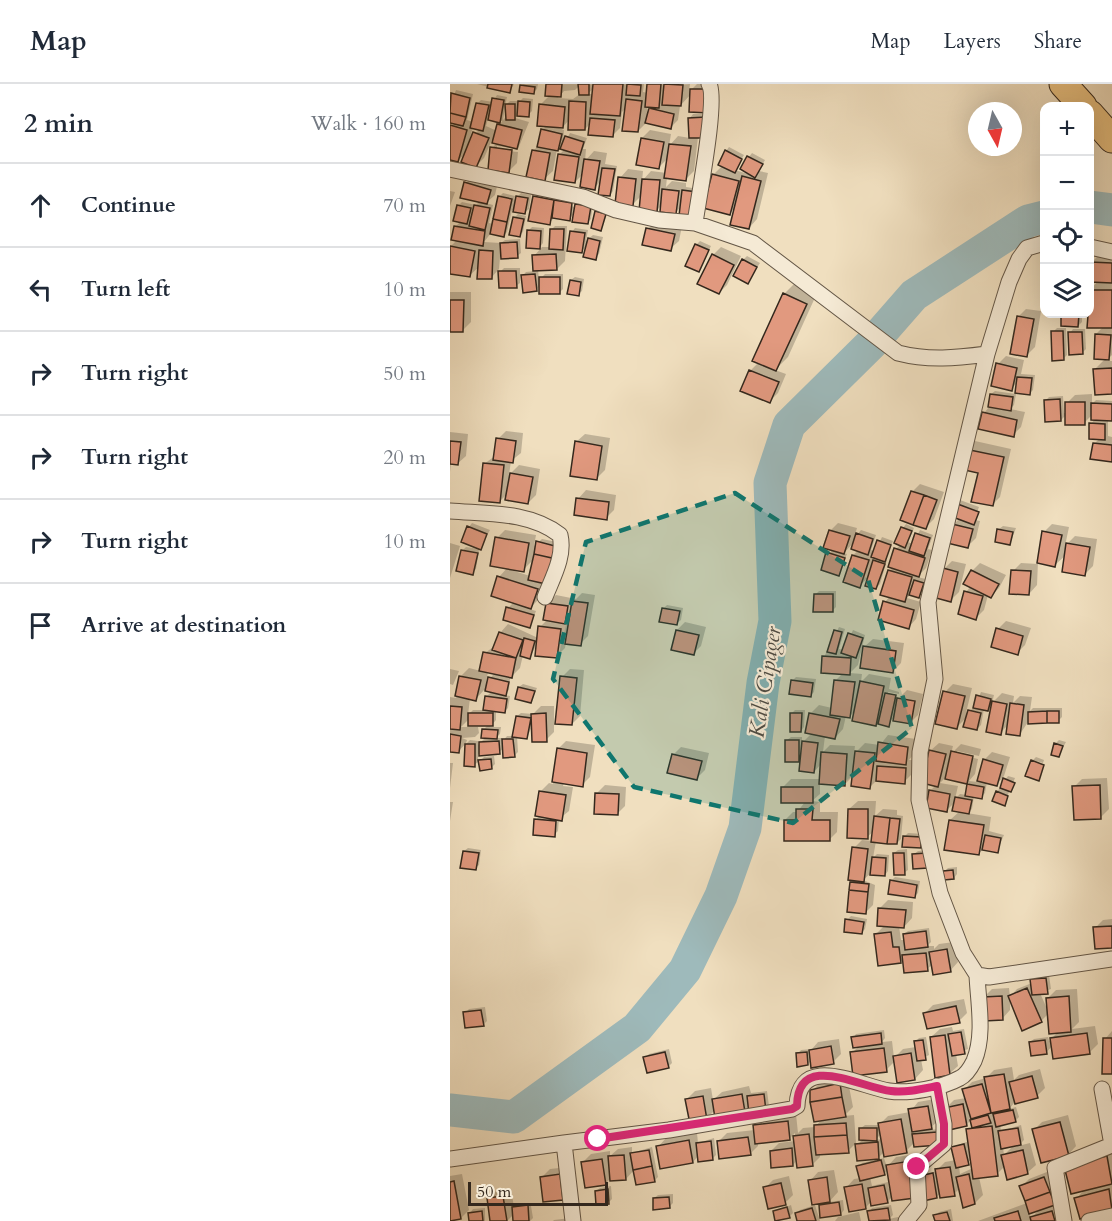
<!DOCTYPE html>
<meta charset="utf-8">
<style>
:root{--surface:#fff;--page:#f2f2f3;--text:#1f2937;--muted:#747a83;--line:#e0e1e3}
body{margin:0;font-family:Cardo,serif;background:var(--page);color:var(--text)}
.controls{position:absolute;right:18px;top:18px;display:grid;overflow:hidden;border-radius:12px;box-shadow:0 6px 24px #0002}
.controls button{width:54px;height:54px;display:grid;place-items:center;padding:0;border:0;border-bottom:2px solid var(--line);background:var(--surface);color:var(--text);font:30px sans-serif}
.compass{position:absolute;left:518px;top:18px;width:54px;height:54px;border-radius:50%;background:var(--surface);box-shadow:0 6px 24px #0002;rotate:172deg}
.scale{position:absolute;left:18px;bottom:15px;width:140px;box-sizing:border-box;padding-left:6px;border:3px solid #34281d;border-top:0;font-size:16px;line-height:21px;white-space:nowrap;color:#34281d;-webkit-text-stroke:4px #f5ead5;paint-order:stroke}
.stop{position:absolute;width:18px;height:18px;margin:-14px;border:4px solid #db2777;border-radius:50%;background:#fff}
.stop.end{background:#db2777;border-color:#fff;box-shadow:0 2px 6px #0008}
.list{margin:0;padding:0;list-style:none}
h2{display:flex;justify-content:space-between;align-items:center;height:78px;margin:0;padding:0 24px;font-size:26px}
h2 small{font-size:20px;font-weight:400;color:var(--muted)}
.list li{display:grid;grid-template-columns:39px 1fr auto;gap:18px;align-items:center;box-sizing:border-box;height:84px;padding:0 24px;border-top:2px solid var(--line)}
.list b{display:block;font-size:22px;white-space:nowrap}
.list em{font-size:20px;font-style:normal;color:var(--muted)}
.icon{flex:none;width:33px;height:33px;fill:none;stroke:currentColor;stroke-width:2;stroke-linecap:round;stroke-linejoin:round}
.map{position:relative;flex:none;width:662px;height:1137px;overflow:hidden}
header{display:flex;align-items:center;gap:36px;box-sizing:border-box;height:84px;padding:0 30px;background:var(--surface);border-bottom:2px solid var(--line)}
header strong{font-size:28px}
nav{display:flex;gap:33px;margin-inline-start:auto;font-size:21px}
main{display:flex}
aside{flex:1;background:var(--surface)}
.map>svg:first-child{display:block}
.shadow{fill:#0003;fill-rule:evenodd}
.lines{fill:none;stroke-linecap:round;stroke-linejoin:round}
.river{stroke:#9ebabb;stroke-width:33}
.building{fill:#e1997f;stroke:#34281d;stroke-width:1.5}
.street-casing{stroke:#635646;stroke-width:17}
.highway-casing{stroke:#34281d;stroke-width:29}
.street{stroke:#f5ead5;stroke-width:15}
.highway{stroke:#e8c080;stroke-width:27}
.route{stroke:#db2777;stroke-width:8}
.marked{fill:#0f766e;fill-opacity:0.2;stroke:#0f766e;stroke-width:4.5;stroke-dasharray:12 8;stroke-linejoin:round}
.labels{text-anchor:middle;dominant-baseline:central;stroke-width:4.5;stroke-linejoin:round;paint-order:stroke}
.water-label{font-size:22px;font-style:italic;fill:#4e4c44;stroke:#f5ead5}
</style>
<header>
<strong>Map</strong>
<nav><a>Map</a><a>Layers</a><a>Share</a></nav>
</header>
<main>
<aside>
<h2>2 min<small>Walk · 160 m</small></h2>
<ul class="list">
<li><svg class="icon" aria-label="ahead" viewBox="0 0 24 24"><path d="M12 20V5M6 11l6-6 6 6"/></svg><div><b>Continue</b></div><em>70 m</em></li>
<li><svg class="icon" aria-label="left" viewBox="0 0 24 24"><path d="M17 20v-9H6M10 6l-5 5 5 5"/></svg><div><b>Turn left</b></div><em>10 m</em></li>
<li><svg class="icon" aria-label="right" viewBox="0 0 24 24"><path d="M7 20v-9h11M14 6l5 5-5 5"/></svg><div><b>Turn right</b></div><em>50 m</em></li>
<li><svg class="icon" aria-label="right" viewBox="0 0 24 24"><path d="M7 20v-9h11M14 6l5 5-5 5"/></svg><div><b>Turn right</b></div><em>20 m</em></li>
<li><svg class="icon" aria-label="right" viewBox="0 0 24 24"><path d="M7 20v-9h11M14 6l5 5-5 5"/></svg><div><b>Turn right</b></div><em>10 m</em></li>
<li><svg class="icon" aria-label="arrive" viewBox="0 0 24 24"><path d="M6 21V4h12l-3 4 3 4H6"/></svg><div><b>Arrive at destination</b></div></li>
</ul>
</aside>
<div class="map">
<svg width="662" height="1137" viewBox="0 0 662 1137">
<rect width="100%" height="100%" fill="#f0dfbf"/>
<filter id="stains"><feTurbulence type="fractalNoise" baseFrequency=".00333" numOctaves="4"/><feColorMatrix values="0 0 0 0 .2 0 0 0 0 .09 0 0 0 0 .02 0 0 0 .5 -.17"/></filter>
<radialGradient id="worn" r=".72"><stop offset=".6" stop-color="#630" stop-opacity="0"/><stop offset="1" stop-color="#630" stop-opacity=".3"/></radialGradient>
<!-- shadow -->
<path class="shadow" d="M27,0H64L60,8Z
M73,0H88L87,5L83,9L71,2Z
M98,0H142V6L137,10H144L145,0H194L193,8L198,9V0H214L213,2L240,0L239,8L247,0H267L241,10L230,22L228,36L220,44L197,38L188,47L176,24L172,28L170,44L162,52L141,39L135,45L119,36L113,43L104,42L114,46L113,60L107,65L103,87L94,95L83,67L89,61L92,46L97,41L90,21L100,11ZM130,1V10L123,15L108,14L114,7L125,6ZM198,21L203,22L197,28Z
M6,6L23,10L17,36L23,38L28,19L31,16L43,18L47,11L57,13L55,22L60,17H68V19L73,14L83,15L82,27L78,31L68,30L65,34L79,38L68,65L47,62V66L68,68L67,79L59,87L42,64L47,59L42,56L34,74L26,82L17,67L8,77L0,75V48L5,38L0,37V22ZM55,23L57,32L53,36ZM38,35L52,37L47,47L36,42ZM23,43L29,45L21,58L19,57Z
M243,30H259L248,53L244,87L236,95L217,93L216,103L222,97L236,99V103L249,105L226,128L212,121L207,126L192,111L182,121L170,94L178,85L193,87L192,97L201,87L217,89L219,73L209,83L192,54L200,46L221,50L219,62L228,52L240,54V34Z
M120,49L137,54L133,65H136L135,77L144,67L157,69L155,80L167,82L163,107L160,111L152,96L144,104L134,89L125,98L109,71L115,65L112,64Z
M279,63L294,71L285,86L298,90L299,73L302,69L315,76L309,87L318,89L307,135L299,144L286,123L280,129L263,91L273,81L276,67Z
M24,91L48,98L45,111L36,119L43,121L39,139L43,140L49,113L53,109L65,112L64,116L71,109L81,111L79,125L75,128L62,126L57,148L54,151L41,149L34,158L51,159L55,156L70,155L71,169L67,172L50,173L49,185L41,194L30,182L20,191L0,188V163L7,156L5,143L11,137L5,136L9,121L12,118L26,121L30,117L16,99Z
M92,104L110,115V118L124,123L129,121L130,118L143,119L141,135L137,139L125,129L119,135L105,133L99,139L84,113Z
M0,107L5,108L0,122Z
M150,124L158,127L151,146L147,128Z
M68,130L76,132L73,148L69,151L64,134Z
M206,136L232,142L229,157L220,165L198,145Z
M105,142H117L115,177L107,185H88L89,196L95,190H113V205L109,209L91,201L86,206L72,192L76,188L85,187L84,172L92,163H101V146Z
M82,143L94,144L93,159L90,163L78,147Z
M125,144L138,146L136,157L143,151L153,153L149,170L145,174L137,162L132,167L122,148Z
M250,157L261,162L249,186L246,161Z
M271,163L291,172L277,201L269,209L263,171Z
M649,171H662V271L656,277H662V308L646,310L644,286L655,275L646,250L654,242L640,230V206L648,197L641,179Z
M297,172L310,179L298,198L293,176Z
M594,178V216H592V181Z
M54,184H70V199L66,202L50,188Z
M125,193L134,195L132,207L128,210L121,196Z
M346,198L368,207L338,273L325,286L336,290L328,309L320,317L300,287L309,278L334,210Z
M0,208H21V238L13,246H0Z
M576,225L591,227L585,263L577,271L568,233Z
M613,230H632V238L628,242L612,241Z
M607,244H616L617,271L613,275L603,248Z
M623,245H635L636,265L632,269L620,249Z
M556,272L574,276L571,290L585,291L583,306L579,310L567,299L561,305L548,280Z
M545,307L566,310L564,321L560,325L575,328L571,343L563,351L534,329L539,323L541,310Z
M642,310V320L646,316L662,317V335H658V352L662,353V376L642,374L644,360L650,354L641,340L645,335L642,331L634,339L617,330L611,336L595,317L599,313L613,312L614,329H617V319L625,311Z
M56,347L73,349L71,369L61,377L59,391L69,381L90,385L86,411L78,419L58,409L49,418L34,380L45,372L48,355Z
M0,348L18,350L16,372L7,380L1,379L0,388Z
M135,350L160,354L155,386L147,394L126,358Z
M525,357L561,365L550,413L542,421L530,387L516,365Z
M470,400L494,408L484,435L476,443L462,408Z
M136,406L166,411L164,426L156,434L128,415Z
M510,416L529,423L524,436L530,437L526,454L518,462L503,441L510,434L506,420Z
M22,439L40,446L29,466L26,485L22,489L8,486L13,466L16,463L29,465L19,443Z
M388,439L407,444L404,454L411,446L426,451L421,466L425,468L432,453L443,457L435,475L437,476L430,500L426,504L419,493L409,502L403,471L409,466L405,457L394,469L397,470L388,490L373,485L382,465L380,447Z
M456,440L464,444L458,458L463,460L470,446L483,451L478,465L482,466L476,484L467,493L476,495L472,509L468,512L461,510L457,514L471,518L466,535L458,544L435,518L440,512L439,487L443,483L446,465L451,460L453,444Z
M602,440L619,443L615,462L625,452L647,455L643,482L635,490L616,471L605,481L588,478L587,501L579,510L563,487L571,479L588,480L594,448Z
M553,442L566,444L560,460L549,445Z
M55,446L86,451L84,462L92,455L107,458L89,515L79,525L86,527L80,542L58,524L64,518L49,493L58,483L47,454ZM84,475L80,492L61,486H73Z
M0,459L10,462L0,494Z
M502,477L516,480L509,508L501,516L494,485Z
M530,479L556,491L549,504L541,512L538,511L534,526L526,534L516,508L521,502L522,487Z
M369,507H386V523L382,527L365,511Z
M132,509L145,511L138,552L130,560L116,558L115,564L107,572L86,562L80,573L73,571L70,584L60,594L59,606L54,611L60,612L58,624L54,628L46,627V636L40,643H51L50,650L45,654H52L53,657L57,652H64L67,632L71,629L83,630L91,622H104V648L96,656L82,642L77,654L67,652L68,668L64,672L54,664L49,668L28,670V678L24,681L16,660L20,656L28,657V661L36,653L33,646L39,640L20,634L11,643H28L29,649L25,653L12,654L17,656L16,659L8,668L0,666V613L6,614L11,592L19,584L31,587L35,569L46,561L50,549L58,540L88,554L90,543L97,536V519L106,511L126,515ZM38,588L45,589L36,598ZM34,606L42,607L36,613L34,626H23L18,631L20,614L26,615Z
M217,521L233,524L231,536L227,539L213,525Z
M556,537L581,544L575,561L567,569L548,545Z
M235,538L256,543L251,562L243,570L227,546Z
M389,543L395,545L389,565L394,566L403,546L415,551L408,581L400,589L412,590L411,598L419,590L441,594L439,605L449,608V610L438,608V611L448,613L447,616L453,615L452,611L457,606L473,610L468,631L460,639L442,635L438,641L431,634L425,640L405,627L400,632H396L393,645L385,654L375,652L373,668L380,661L405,662L404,670L415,659L430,661L438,651L466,655L463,671L459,676H463L462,690L454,698L427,696L420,703L404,691L395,700L370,698V710L362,717L370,718V728H388L387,748L379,756L335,736L343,728H347L355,718L333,703L341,695H370L371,680L364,688L352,673L348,677L337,656L341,653H352V659L362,649L361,629L369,621L382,624L386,596L393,589L374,573Z
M423,555L454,559L451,579L442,588L414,563Z
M0,585L9,587L3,601L0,600Z
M120,585L134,586L130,632L122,640L112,593Z
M346,593L366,595L364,608L361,611L343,596Z
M73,600L87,604L81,618L69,603Z
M503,600L522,604L516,629L525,623L531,608L544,611L542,619L552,609L564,612L563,619L570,612L582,613L580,627L583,624H612V633L608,637L578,638L570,650L559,640L550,649L543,620L538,626L534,625L531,641L527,645L518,632L507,643L495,608Z
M345,626H355L354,643L351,647L342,629Z
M609,656L616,658L609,671L605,660Z
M116,657L145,661L140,693L132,701L114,699L113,702L123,703L119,727L109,735L108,747L104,751L85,736L90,732L91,707L99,699L103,700L108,665Z
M489,659L503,662L501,670L511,660L531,665L529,672L507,667V670L528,675L525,690L519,697L528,698L534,676L542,668L560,673L554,692L546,701L537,698L535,709L531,713L524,712L522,725L517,729L541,733L539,747L554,751L547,767L534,765L529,769L500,736L510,727L506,717L497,726L480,707L486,701L480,667ZM495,694L519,699L517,711L510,710L505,715L508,702L490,699Z
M231,663L259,669L255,686L247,694L223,671Z
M44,672L45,680L41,684L30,677L34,673Z
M586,673L594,676L593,679L583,676Z
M0,679H3L0,704Z
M558,692L565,694L554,720L547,708Z
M657,694L659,725L651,733L624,703L632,695Z
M155,701L176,703L175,722L167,730L147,709Z
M408,717H426L425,732L433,725L447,726V731L453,732L451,755L447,759L426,757L423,774L427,770L439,771L438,787L435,791L420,790L413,796L425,801L423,821L415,829L401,799L405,795L404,764L412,756L423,757L424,747L417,753L399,725Z
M0,718H3L0,737Z
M458,749L474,750V758L470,762L454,753Z
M18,764L31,766L29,781L25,784L14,767Z
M457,765L458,786L454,789L444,769L448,766Z
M480,766L481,779L464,770L468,767Z
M507,783V790L504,794L495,787L498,784Z
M445,793L470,797L468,809L465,812L441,797Z
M438,816L463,818L462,834L454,843L449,842L451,856H455L454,850L458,847L479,844L481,858L477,862H484V865L489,860L504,858L508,878L500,887L483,880L477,885L454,875L451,878L426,850L435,841L430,824Z
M401,832L417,835L415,845L412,848L397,836Z
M662,835V862L646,864L645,844L653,836Z
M599,891L601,905L590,909L598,927V914L606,906L627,905L629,938L622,945L645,942L648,960L640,968L602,962L596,969L580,958L584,955L598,953L599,957L609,947L599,929L591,937L560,915V926L552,935L534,913L542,905L559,904L560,913L567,905L582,899L586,892Z
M514,915L517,929L509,937L475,929L483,921Z
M35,923L37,937L33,941L15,929L19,925Z
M502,943L503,947L514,945L518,965L506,970L508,982L499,990L481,953L490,945Z
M434,946L435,954L432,958L442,957L444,974L453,965L466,963L465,958L469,954L476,953L479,971L471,975L473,986L465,995L445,977L436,986L402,969L409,962L403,954L406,950Z
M662,947V989L653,988L655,955Z
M389,955L391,970L383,978L362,976L358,980L348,970L351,966L362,965L368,958Z
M219,965L222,979L218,983L195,974L199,970Z
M562,983L564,996L569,991L590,985L595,1004L587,1012L565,1018L559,1025L566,1023L569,1033L565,1037L550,1040L551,1047L571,1041L574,1056L568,1062L580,1059L586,1081L577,1089L555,1082L547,1090L529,1093L533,1111L525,1119L510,1104L504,1110L491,1109L486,1113L443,1112L437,1118L422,1117L416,1123L400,1126L396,1104L404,1095L411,1094L408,1083L412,1079L434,1074L437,1083L446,1073L467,1070L471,1092L486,1087L495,1078L506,1076L503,1063L519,1057L518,1046L523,1041L522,1035L516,1041L496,1024L504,1016L516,1014L514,1006L522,998L536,994L544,986ZM564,1061L554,1071L553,1063ZM522,1076L523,1084L510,1090L509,1082ZM439,1085L442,1105H439L438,1098L422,1102L420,1093L434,1090Z
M397,992L403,1023L394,1032L404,1031L406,1059L398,1067L370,1069V1073L362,1081L347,1076L343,1081L321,1067L329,1059L345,1057V1049L340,1054L308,1058V1062L300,1070L269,1057L277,1049L305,1046L304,1042L312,1033L346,1030L348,1049L353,1044L365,1043L372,1035L362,1007L370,999Z
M299,1002L301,1009L317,1007L319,1022L300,1021L294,1027L265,1026L256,1035L237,1015L245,1007L261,1004L263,1016L272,1008Z
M485,1015L489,1036L478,1046L490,1045L492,1055L465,1058L456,1067H435L428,1074L407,1061L413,1055L411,1044L415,1041H429L438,1032L460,1028L468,1018ZM432,1049L433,1055L425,1056Z
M618,1031L626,1062L618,1071L584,1046L592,1038Z
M247,1049L248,1059L264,1054L266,1071L262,1075L249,1071L243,1078L208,1063L216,1054Z
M182,1063V1069L202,1063L208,1093L205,1096L187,1099L184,1086L176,1095L161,1094L155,1100L133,1078L141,1070L160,1067V1072L168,1065Z
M662,1066V1125L631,1134L626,1115L636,1104L616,1083Z
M118,1083L120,1106L112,1114L92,1093L100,1085Z
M384,1086L388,1108L379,1118L393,1116L394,1126L391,1130L370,1122L375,1117L360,1097L368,1088Z
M602,1086L607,1116L601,1122L610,1120L612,1137H528L577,1119L571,1103L579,1095ZM591,1124L581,1134L579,1128Z
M12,1090L19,1126L11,1134L0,1136V1092Z
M339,1092L343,1111L335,1119L315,1104L323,1096Z
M161,1102L162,1115L159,1118L146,1107L150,1104Z
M61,1105L64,1123L81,1122L83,1134L80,1137H65L64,1130L57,1137H41L38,1115L46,1107Z
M223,1110V1119L219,1123L204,1114L208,1111Z
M341,1121L343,1129L339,1133L325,1128Z
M365,1121L370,1137H348L346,1130L350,1126Z
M441,1121L443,1131L439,1135L448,1133L449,1137H420L419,1128L422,1124Z
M35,1124V1137H21L20,1129L23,1125Z
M501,1125L503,1137H486L485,1132L489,1128Z
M409,1128L411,1137H385L388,1133Z
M129,1133V1137H103L104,1136Z"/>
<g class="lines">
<!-- river -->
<path class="river" d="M640,123L662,126
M0,1026L64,1033L187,944L235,886L271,812L295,744L313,599L325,537L320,399L339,341L422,259L464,211L578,137L594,133"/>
</g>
<!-- building -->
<path class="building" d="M38,0H62L60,9L37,4Z
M96,0H112L111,13L95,12Z
M128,0H139V11H129Z
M143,0H173L170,32L140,30Z
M177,0L191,1L190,12L176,11Z
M197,0H211L209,24L195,23Z
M214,0L233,1L231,22L212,21Z
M70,1L85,3L84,10L69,8Z
M240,5H259V29L239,28Z
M1,9L20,14L16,33L0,29Z
M42,14L54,16L50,39L38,36Z
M176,15L192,17L188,48L172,47Z
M68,17L80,18L79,33L67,32Z
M119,17L136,18L135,46H118Z
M26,19L39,21L33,47L20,44Z
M55,20H65V36H56Z
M89,20L115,23L113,44L87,42Z
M199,24L224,30L221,45L195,39Z
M0,29L16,33L13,42L0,39Z
M256,33V54H239L238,34Z
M140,34L165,36L163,53L138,51Z
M47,40L72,46L67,65L42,59Z
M0,41L17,46L8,78L0,76Z
M91,45L112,50L108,67L87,63Z
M23,48L39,54L26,84L11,78Z
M115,52L134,58L130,71L110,65Z
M191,54L214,58L209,85L186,81Z
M219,60L241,62L236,97L214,94Z
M40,63L62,66L59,89L38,86Z
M82,66L100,69L95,97L76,93Z
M275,66L292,75L285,89L268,81Z
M108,70L129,73L125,99L104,96Z
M297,72L313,80L305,94L290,85Z
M134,75L150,77L145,106L130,103Z
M152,84L165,85L160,112L148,111Z
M262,90L289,97L280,131L253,124Z
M292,92L311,97L299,145L280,141Z
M168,93L186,95L183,122L165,120Z
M192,95L210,96L207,128L189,127Z
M14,98L41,106L37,120L10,114Z
M212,105L229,107L226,130L210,128Z
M232,106L247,108L244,133L229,132Z
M48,112L62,115L57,138L43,135Z
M66,112L78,114L75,130L63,128Z
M83,112L104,116L100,141L78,137Z
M104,116L122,119L120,137L102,134Z
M125,120L141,122L138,140L122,138Z
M7,121L21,124L17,140L3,137Z
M24,121L40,124L35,146L19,142Z
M145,127L156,130L151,147L141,144Z
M63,133L74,135L70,153L59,151Z
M43,135L57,138L54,153L40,150Z
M4,142L35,147L33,162L1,156Z
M196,144L225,150L221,167L192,161Z
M100,145H114L113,166L99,165Z
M77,146L91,147L90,165L76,164Z
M120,147L135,149L132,169L117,167Z
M138,154L150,157L146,176L133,173Z
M67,158L68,174L51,175L50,159Z
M245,160L259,166L249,188L235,182Z
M0,162L25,167L20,193L0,190Z
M29,166L43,167L42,195H27Z
M106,170L107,186L83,187L82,171Z
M262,170L284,181L269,210L247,200Z
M292,175L307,183L298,200L283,192Z
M640,178L662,179V199L640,198Z
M591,180H594V217L591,218Z
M48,187H66L67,204H49Z
M85,190L87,207L73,209L71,191Z
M89,193H110V210H89Z
M120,196L131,198L129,212L117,210Z
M640,206H662V244H637Z
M333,209L357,220L326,287L302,277Z
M0,216H14L13,248H0Z
M611,230H629L628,243L611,242Z
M567,232L584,235L577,273L560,270Z
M601,247H613L614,276L602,277Z
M618,248H632L633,270L619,271Z
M645,250L661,251L659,276L644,275Z
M546,279L567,284L562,307L541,302Z
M662,284V310L645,311L643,285Z
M299,286L329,298L320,319L290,307Z
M567,293L582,294L580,311L565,309Z
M540,310L563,313L561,327L538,323Z
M610,315L611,337L595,338L594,316Z
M615,318H635V341H615Z
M641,319L662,320V337L641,336Z
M532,328L567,336L564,353L528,345Z
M639,339L655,340V356L639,355Z
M46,354L66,357L63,379L43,376Z
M0,357L11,358L8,381L0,380Z
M125,357L152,362L147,396L120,392Z
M643,359L662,361V378L640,375Z
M515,365L554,373L543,422L521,418L528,389L510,385Z
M33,379L54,381L50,419L29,417Z
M60,389L83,393L78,420L55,416Z
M461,407L474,411L463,441L450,436Z
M474,411L487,416L476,445L463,441Z
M126,414L159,418L157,436L124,431Z
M505,419L529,428L524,441L500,432Z
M502,440L523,445L518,464L497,459Z
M17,442L37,450L31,466L11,458Z
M451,443L462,447L455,464L444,459Z
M547,445L563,448L560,461L545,458Z
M379,446L400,452L394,470L373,464Z
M592,447L612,451L605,483L587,479Z
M406,449L423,455L418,471L401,465Z
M465,449L480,454L474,472L459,467Z
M45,453L79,459L74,488L40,482Z
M427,456L441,461L435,478L421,473Z
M86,457L105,462L102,474L84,470Z
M616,459L640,463L635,492L612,488Z
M444,464L475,474L469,493L438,483Z
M11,466L28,469L23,491L6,487Z
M376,468L395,474L389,492L371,486Z
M84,470L102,474L96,500L78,496Z
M402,471L419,476L410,504L393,498Z
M423,476L435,480L426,505L415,502Z
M493,484L508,488L501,518L486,514Z
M438,486L462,493L455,518L430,511Z
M521,486L549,500L541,514L513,500Z
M561,486L581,487L579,511L559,510Z
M47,492L88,505L81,525L41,512Z
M464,496L474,499L469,514L459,511Z
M514,507L533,512L526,536L508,530Z
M364,510H383V528H363Z
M122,517L138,519L131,562L115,560Z
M433,517L464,526L459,545L428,536Z
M96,519L118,522L115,540L93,536Z
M56,523L84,531L80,544L53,536Z
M212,524L230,527L227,541L209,538Z
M88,542L111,545L107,574L85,572Z
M546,544L573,552L568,571L541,563Z
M226,546L249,551L244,571L221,566Z
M384,546L392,548L386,570L377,568Z
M49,548L73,556L66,574L42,566Z
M398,549L413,554L406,574L391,569Z
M74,554L85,557L80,575L70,572Z
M413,562L446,567L443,589L410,584Z
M33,568L66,574L62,594L29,587Z
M372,572L401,574L400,591L371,589Z
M9,592L31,596L26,617L5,612Z
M110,592L127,594L122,641L105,640Z
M38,593L59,598L56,612L35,607Z
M341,596L363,599L361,613L339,610Z
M384,596L405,598L400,634L380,631Z
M410,597L434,602L426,642L402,637Z
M68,603L85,607L81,619L65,615Z
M493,607L515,612L507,645L485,640Z
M435,609L446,611L439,643L428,640Z
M526,611L541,615L538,627L523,624Z
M35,612L57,615L55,629L33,626Z
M447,614L465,617L461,640L443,637Z
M542,617L557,620L551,651L536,648Z
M560,619L574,621L570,652L556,650Z
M0,622L12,623L10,646L0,645Z
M518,626L531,629L527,646L513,643Z
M597,627H609V639H597Z
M597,627V639L578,640V628Z
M18,629H43V642H18Z
M96,629L97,658H82L81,630Z
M340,629H352L351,648H340Z
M359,629L390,635L385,655L355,649Z
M66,632L81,634L77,655L62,653Z
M32,645L48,646L47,655L31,654Z
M0,650L11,652L9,669L0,668Z
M52,655H63L65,673L53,674Z
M335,656H349V678H335Z
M49,657L50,670L29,672V658Z
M352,657L368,659L364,689L349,687Z
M428,658L458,663L456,681L426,677Z
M604,659L613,662L609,673L601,671Z
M15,660H25V683L14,682Z
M107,664L137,669L133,703L102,698Z
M479,666L496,670L488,703L472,699Z
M405,667L425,669L420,705L401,702Z
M501,667L523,672L517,700L495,695Z
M371,668L397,670L395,702L369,700Z
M222,670L252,677L247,696L217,689Z
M41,675L42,685L30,687L28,676Z
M533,675L553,681L547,702L527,697Z
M581,676L594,681L589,697L575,692Z
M427,682L456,684L455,700L426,697Z
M553,694L565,699L561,708L550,704Z
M517,700L534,703L532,715L515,712Z
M650,701L651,735L624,736L622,702Z
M331,703H363V719H331Z
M479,706L500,710L497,728L476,724Z
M89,707L116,711L112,737L85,732Z
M546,707L558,712L555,722L542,717Z
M145,709L169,710L168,731L144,730Z
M505,713L522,716L519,730L502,727Z
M346,725H363L362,736H380V757H334V736H346Z
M398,725H418V755L397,754Z
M424,732L440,734L437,760L421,758Z
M440,734L450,735L447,760H437Z
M84,735L106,737L105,753L83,751Z
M499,736L534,741L529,771L494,766Z
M535,751L551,754L548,769L532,766Z
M453,752L471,753V764L452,763Z
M402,763L418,765L414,798L398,796Z
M13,767L29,769L26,786L10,784Z
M443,769H454L455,791H444Z
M477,769L478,784L463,785L462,770Z
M422,773L436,774L435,792L420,791Z
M503,786L504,795L494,796L493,787Z
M440,796L467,801L465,814L438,810Z
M400,798L419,800L418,808L399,806Z
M399,806L418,808L416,830L397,828Z
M428,824L456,826L454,844L427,842Z
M395,835L414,838L412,850L394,848Z
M662,842V864L645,865L643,843Z
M476,847L478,863L455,866L453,850Z
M441,848L443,863H449L451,879L428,882L424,850Z
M497,865L501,888L483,891L479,868Z
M476,869L478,887L454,889L452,871Z
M596,894L598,910L582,911L580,895Z
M577,904L592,938L572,947L558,912Z
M552,912L553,936L534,937L533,913Z
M619,912L621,948L599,950L596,914Z
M506,922L510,939L477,945L473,929Z
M31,926L34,942L15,944L13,928Z
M511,948L515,970L502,972L498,950Z
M431,949L432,960L403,964L401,953Z
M637,949L640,970L603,975L600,954Z
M495,951L500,991L485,994L480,953Z
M653,954H662V990H652Z
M473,956L476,976L467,977L464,957Z
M595,956L597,970L581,972L579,958Z
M381,962L384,980L361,984L359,966Z
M434,964L437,988L403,992L400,968Z
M215,968L219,984L197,989L193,973Z
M357,968L358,981L347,983L346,969Z
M461,969L465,996L447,999L443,972Z
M554,990L560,1025L541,1029L534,993Z
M582,992L588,1014L565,1020L559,998Z
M390,999L392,1013L360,1018V1006Z
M532,1000L541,1029L521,1035L512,1005Z
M292,1010L295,1028L265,1034L262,1015Z
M314,1010L316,1027L299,1030L297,1012Z
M253,1012L257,1036L240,1040L235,1015Z
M392,1013L396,1033L364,1038L360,1018Z
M513,1020L517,1042L499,1046L494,1024Z
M478,1022L482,1045L462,1048L458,1025Z
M563,1026L566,1038L546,1043L543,1030Z
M538,1031L541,1039L522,1044L520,1036Z
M451,1035L457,1069L434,1073L428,1039Z
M338,1037L340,1056L305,1060L303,1041Z
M610,1038L619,1072L591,1079L582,1045Z
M396,1039L397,1051L364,1053V1041Z
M542,1042L548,1092L523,1095L516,1045Z
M409,1044H427V1057L409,1056Z
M568,1044L571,1061L551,1065L548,1047Z
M487,1048L489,1061L464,1063L462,1050Z
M359,1050L363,1082L347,1084L343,1052Z
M397,1051L399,1069L366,1071L364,1053Z
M298,1053L301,1071L269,1075L267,1057Z
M239,1056L243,1079L210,1085L206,1062Z
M261,1057L263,1076L248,1078L246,1059Z
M428,1058L429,1075L407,1077L405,1060Z
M514,1060L519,1081L506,1084L501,1063Z
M342,1064L343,1082L321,1084L320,1067Z
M199,1066L202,1082L183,1086L180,1069Z
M573,1066L578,1090L557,1096L551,1071Z
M174,1071L176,1096L160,1097L158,1072Z
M657,1072L662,1100L621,1110L614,1082Z
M152,1075L156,1101L135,1104L131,1078Z
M431,1076L435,1091L410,1097L406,1082Z
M460,1077L465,1114L442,1117L436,1081Z
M202,1082L205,1098L186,1101L183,1086Z
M500,1083L505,1112L490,1114L485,1085Z
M483,1089L487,1114L473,1117L469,1092Z
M110,1090L113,1116L93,1118L90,1093Z
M519,1090L525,1120L513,1124L506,1093Z
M377,1093L380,1118L362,1121L358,1096Z
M594,1093L600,1108L575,1117L569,1102Z
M4,1097L11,1135L0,1137V1098Z
M331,1099L336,1121L318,1125L313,1103Z
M412,1100L416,1125L399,1128L394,1103Z
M434,1101L438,1119L421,1122L418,1104Z
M158,1105L159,1120L146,1121L145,1107Z
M659,1105L662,1126L630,1135L624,1114Z
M600,1108L605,1121L579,1130L575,1117Z
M53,1112L57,1137H40L37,1114Z
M219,1113L220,1124L203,1126V1114Z
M389,1118L391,1131L370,1134L369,1121Z
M78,1121L79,1137H63L62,1123Z
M337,1123L340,1134L325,1137L323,1127Z
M362,1124L366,1137H347L345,1129Z
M438,1124L440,1136L419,1137L417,1127Z
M32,1127L33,1137H19L18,1129Z
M568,1127L571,1137H545L544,1134Z
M602,1127L605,1137H581L580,1133Z
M497,1128L500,1137H485L483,1131Z"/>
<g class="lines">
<defs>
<path id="street" d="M0,85L133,113L166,126L209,136L245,139L303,159L448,269C479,277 506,274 537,270
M245,139C248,117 268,14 259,0
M594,159L577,164L569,175L559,198L537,270L478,518L485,595L470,668L469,716L490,809L513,869L527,891L539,893L662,875
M640,163L662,168
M0,427C37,430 79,427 110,451C115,472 103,493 95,513
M0,1075L114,1059
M123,1137L114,1059L219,1046L342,1025L347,1022C349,968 409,1002 439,1007C459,1010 492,1004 510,994C516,991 521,983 524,977C535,951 528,917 527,891
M456,1137L469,1121L467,1083L494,1060V1040L487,1002
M614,1137L605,1084L662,1061L652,1005
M639,1137L662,1132"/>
<path id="highway" d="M613,0L633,22
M640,30L662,55"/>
</defs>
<!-- street casing -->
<use href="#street" class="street-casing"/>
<!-- highway casing -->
<use href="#highway" class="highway-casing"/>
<!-- street -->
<use href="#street" class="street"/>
<!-- highway -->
<use href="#highway" class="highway"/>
</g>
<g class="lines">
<!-- route -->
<path class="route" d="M148,1055L342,1025L347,1022C348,966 411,1004 441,1007C456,1009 472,1005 487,1002L494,1040V1060L467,1083"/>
</g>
<!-- marked area -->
<path class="marked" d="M285,409L418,495L462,644L343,739L184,703L103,595L136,458Z"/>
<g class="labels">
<!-- water labels -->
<g class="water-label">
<text transform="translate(315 598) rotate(-81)">Kali Cipager</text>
</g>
</g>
<rect width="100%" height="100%" filter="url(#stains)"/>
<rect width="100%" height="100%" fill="url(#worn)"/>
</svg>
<div class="controls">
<button>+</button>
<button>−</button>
<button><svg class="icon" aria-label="locate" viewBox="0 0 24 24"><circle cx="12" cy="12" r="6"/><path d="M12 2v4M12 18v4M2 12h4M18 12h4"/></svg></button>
<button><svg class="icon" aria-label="layers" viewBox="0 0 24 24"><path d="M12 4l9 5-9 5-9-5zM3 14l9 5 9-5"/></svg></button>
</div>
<svg class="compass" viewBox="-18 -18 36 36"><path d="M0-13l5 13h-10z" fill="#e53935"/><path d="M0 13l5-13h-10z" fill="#747a83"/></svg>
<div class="scale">50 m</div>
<div class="stop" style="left:148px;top:1055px"></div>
<div class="stop end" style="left:467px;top:1083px"></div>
</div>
</main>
